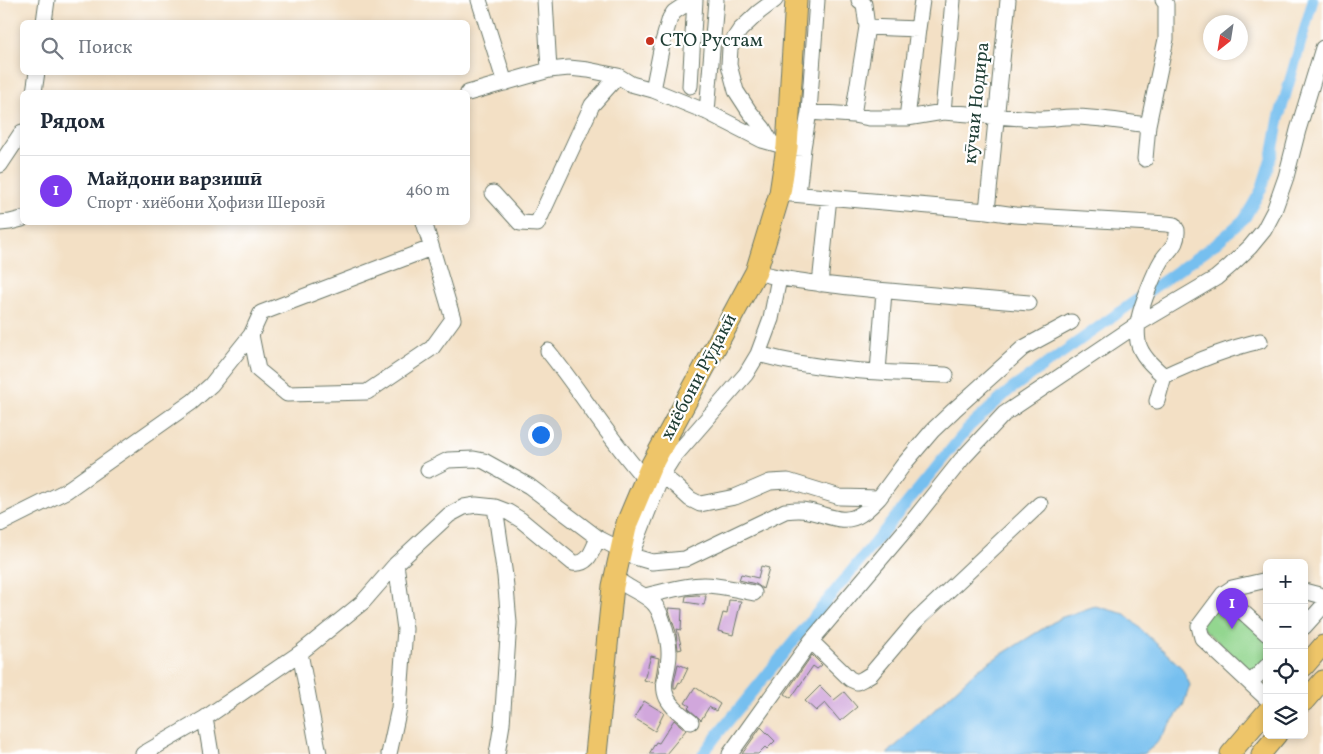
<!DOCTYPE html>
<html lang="ru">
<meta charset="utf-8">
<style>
:root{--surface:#fff;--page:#f6f6f7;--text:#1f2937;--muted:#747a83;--line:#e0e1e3;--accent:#7c3aed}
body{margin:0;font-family:Vollkorn,serif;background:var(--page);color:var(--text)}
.controls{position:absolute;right:15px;bottom:15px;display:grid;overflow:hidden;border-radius:8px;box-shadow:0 2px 8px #0003}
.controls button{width:45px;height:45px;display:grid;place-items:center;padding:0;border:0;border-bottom:1px solid var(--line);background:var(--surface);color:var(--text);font:25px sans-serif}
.compass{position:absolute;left:1203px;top:15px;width:45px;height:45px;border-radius:50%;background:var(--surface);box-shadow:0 2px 8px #0003;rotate:210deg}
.you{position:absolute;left:540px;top:434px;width:18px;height:18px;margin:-12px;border:4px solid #fff;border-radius:50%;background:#1a73e8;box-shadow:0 0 0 8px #1a73e833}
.badge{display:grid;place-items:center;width:32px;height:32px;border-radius:50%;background:var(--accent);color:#fff;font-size:16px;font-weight:700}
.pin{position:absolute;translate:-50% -41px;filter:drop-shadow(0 1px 2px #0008)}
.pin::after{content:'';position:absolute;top:26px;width:18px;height:15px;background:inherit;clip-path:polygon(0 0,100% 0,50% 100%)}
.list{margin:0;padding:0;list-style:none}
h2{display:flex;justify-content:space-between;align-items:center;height:65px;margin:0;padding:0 20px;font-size:21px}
h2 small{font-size:16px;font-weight:400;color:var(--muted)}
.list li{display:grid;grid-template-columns:32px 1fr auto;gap:15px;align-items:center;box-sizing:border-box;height:70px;padding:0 20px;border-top:1px solid var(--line)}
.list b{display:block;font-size:19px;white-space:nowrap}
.list p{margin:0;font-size:16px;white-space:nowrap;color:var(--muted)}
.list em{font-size:16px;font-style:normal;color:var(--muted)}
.icon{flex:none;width:28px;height:28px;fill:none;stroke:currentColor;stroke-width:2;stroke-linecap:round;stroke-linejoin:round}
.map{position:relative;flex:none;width:1323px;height:754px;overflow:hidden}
.search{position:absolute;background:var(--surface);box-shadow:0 2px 8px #0003;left:20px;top:20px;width:450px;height:55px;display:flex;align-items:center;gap:12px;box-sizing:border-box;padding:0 18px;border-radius:8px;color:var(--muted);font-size:19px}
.panel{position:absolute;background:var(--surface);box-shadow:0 2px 8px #0003;left:20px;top:90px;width:450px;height:135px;border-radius:8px}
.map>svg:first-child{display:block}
.green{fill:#93d68f;stroke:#598a62}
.water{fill:#76bfef;stroke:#4a7e92}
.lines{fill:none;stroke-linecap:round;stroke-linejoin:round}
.canal{stroke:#76bfef;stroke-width:11}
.building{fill:#d1a7dc}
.minor-casing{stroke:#697667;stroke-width:17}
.major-casing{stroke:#697667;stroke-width:21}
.highway-casing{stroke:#697667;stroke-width:23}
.minor{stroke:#fff;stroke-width:15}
.major{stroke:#eec569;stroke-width:19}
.highway{stroke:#eec569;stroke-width:21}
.poi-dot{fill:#c8321e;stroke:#fff;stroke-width:2}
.labels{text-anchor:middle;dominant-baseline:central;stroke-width:4.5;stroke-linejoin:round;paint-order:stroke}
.poi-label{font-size:19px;fill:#1f3d34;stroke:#fff;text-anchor:start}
.street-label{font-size:19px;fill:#1f3d34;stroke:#fff}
</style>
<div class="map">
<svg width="1323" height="754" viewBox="0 0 1323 754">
<rect width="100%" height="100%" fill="#fff"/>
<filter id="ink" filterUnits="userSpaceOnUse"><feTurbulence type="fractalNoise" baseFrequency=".02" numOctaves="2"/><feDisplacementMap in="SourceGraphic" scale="10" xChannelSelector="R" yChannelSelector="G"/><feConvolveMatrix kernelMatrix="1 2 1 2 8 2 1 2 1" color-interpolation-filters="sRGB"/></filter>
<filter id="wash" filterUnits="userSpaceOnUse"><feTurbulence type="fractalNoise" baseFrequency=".0096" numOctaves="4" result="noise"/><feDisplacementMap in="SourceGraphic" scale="20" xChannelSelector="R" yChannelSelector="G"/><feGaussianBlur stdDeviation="1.12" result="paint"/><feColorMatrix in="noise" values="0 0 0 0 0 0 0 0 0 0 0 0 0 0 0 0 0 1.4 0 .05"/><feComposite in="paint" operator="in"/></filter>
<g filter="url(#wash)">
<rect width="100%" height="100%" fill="#f3e0c5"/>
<!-- green -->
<path class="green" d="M1222,595L1267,636V660L1254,674L1197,623Z"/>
<!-- water -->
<path class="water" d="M1095,606L1125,614L1182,668L1190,685L1183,706L1156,744L1144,754H887L978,669L1060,618Z"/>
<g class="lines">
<!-- canal -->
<path class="canal" d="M703,754L718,734L969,427L1010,390L1218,242L1245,218L1261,190L1273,151L1279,118L1313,0"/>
</g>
<g id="blocks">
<!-- building -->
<path class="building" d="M761,566L769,568L763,589L756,584L739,580L741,574L758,578Z
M697,595L706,596L704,605L685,602L686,596Z
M729,600L741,601L733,635L718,631L723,613L727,614Z
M668,608L682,609L681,630L677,629L682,649L678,650L676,632Z
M812,655L822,665L817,669L813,666L791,698L785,694Z
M651,656L659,658L655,683L644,680Z
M678,664L688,668L681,683L679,682L676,688H674V682Z
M820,686L834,700L844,692L857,707L840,721L825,703L816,711L805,701Z
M695,687L720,704L716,711L709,707L701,720L688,708L690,706L685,703Z
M644,701L664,713L655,731L634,718Z
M674,720L686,730L666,754H649L656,742L659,743Z
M761,727L775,741L767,749L765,747L758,754H742Z"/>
</g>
</g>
<g filter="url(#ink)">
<use href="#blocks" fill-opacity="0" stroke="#697667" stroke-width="1"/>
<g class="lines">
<defs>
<path id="minor" d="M479,0L505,83
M545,0L549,70
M859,0L864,4L867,27L918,29L922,0
M44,22L47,0
M690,86L695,0
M653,90L662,45L670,18L674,12L692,0
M34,92L37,72
M468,93L549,70L569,68L588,70L618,76L631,84L653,90L707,112L762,140L787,147L803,148L809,112L853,115L867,27
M707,112L716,0
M809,112L817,0
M943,112L953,0
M853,115L869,118H907L943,112L1035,119C1049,120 1063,116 1078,117C1101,118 1125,122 1148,125L1166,39V4L1163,0
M907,118L918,29
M771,142L763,128L749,111L736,91L729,65L730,48L734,39L740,30L759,12L775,0
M1145,159L1148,125
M0,165L22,132
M493,193L520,223L537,224L592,105L618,76
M780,193L987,211L1015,215L1167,224L1174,225L1177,230C1178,245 1170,248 1162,260C1154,273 1142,304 1139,318C1137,325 1137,335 1138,342C1141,356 1154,367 1164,376
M798,194L803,148
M987,211L1008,0
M424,222L453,319L432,348L367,392L287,394L258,370L251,335L261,313L431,248
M0,223L10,222L22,219
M756,272C789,281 823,284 858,288C915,294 972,298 1029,303
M820,284L829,197
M548,351C582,393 609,439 645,479
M758,354C819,371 884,373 946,375
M878,372L884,291
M1157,401L1164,376C1196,361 1225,349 1260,341
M651,466L677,487L690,499L700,504L735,497L770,482L788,481L840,497L879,498L904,464L933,430L954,410L1023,348L1071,322
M428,470L448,460L474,459L484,461L529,486L598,538L635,557L652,562L685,559L785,511C793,510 800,509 808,511C826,514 844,526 861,514C868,510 873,504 879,498
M495,507L505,576L509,623L502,724L497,754
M0,524L66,491L192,402L211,385L251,335
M631,555L662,475L672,459L746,374L758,354L771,319L779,278
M614,577C618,580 622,583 627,586C636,592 648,596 655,605C662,613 669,641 669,652C670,668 660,683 667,698C672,708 682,715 691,722
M1267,580L1232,588L1223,594L1199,626L1202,638L1267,699
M1304,591L1323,596
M1223,594L1267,634
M645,596C664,592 684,585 703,585C720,585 738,590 754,593
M1304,627L1323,606
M811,641L850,679L857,682L863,679L871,674L915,622L1040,504
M300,653L319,754
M1250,683L1267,666
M205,718L211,754
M143,754L205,718L300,653L363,602L396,564L449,515L464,507L476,505L495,507L508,512L521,520L573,563C589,565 592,551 598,538
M389,754L399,708L405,629L396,564
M730,754L811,641L907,528L962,459L1004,414L1138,324L1216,278L1230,266L1250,247L1264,230L1274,211L1286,177L1298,130L1323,48"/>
<path id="major" d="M1304,667L1323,645
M1304,702L1323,680
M1230,754L1267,711
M1261,754L1277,735"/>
<path id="highway" d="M596,754L613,586L627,523L651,466L756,272L780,193L787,147L796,0"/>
</defs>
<!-- minor casing -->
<use href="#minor" class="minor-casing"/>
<!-- major casing -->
<use href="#major" class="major-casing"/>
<!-- highway casing -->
<use href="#highway" class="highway-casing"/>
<!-- minor -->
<use href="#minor" class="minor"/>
<!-- major -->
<use href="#major" class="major"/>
<!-- highway -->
<use href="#highway" class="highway"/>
</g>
</g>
<!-- markers -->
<circle class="poi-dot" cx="650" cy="41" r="5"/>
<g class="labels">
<!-- poi labels -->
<g class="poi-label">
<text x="660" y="41">СТО Рустам</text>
</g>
<!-- street labels -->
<g class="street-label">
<text transform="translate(977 103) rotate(-84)">кӯчаи Нодира</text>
<text transform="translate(699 377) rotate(-62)">хиёбони Рӯдакӣ</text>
</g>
</g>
</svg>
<div class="controls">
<button>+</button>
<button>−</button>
<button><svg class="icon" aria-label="locate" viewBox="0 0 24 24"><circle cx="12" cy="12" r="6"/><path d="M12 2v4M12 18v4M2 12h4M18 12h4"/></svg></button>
<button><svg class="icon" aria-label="layers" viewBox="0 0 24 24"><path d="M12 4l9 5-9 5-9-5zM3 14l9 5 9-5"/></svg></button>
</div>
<svg class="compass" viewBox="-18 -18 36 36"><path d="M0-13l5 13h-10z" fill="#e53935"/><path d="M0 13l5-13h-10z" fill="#747a83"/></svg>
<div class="you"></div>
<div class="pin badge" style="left:1232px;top:629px">1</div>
<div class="search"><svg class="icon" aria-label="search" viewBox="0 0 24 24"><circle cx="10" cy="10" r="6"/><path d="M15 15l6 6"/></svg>Поиск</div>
<section class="panel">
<h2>Рядом<small></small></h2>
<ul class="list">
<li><span class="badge">1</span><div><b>Майдони варзишӣ</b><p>Спорт · хиёбони Ҳофизи Шерозӣ</p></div><em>460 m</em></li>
</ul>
</section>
</div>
